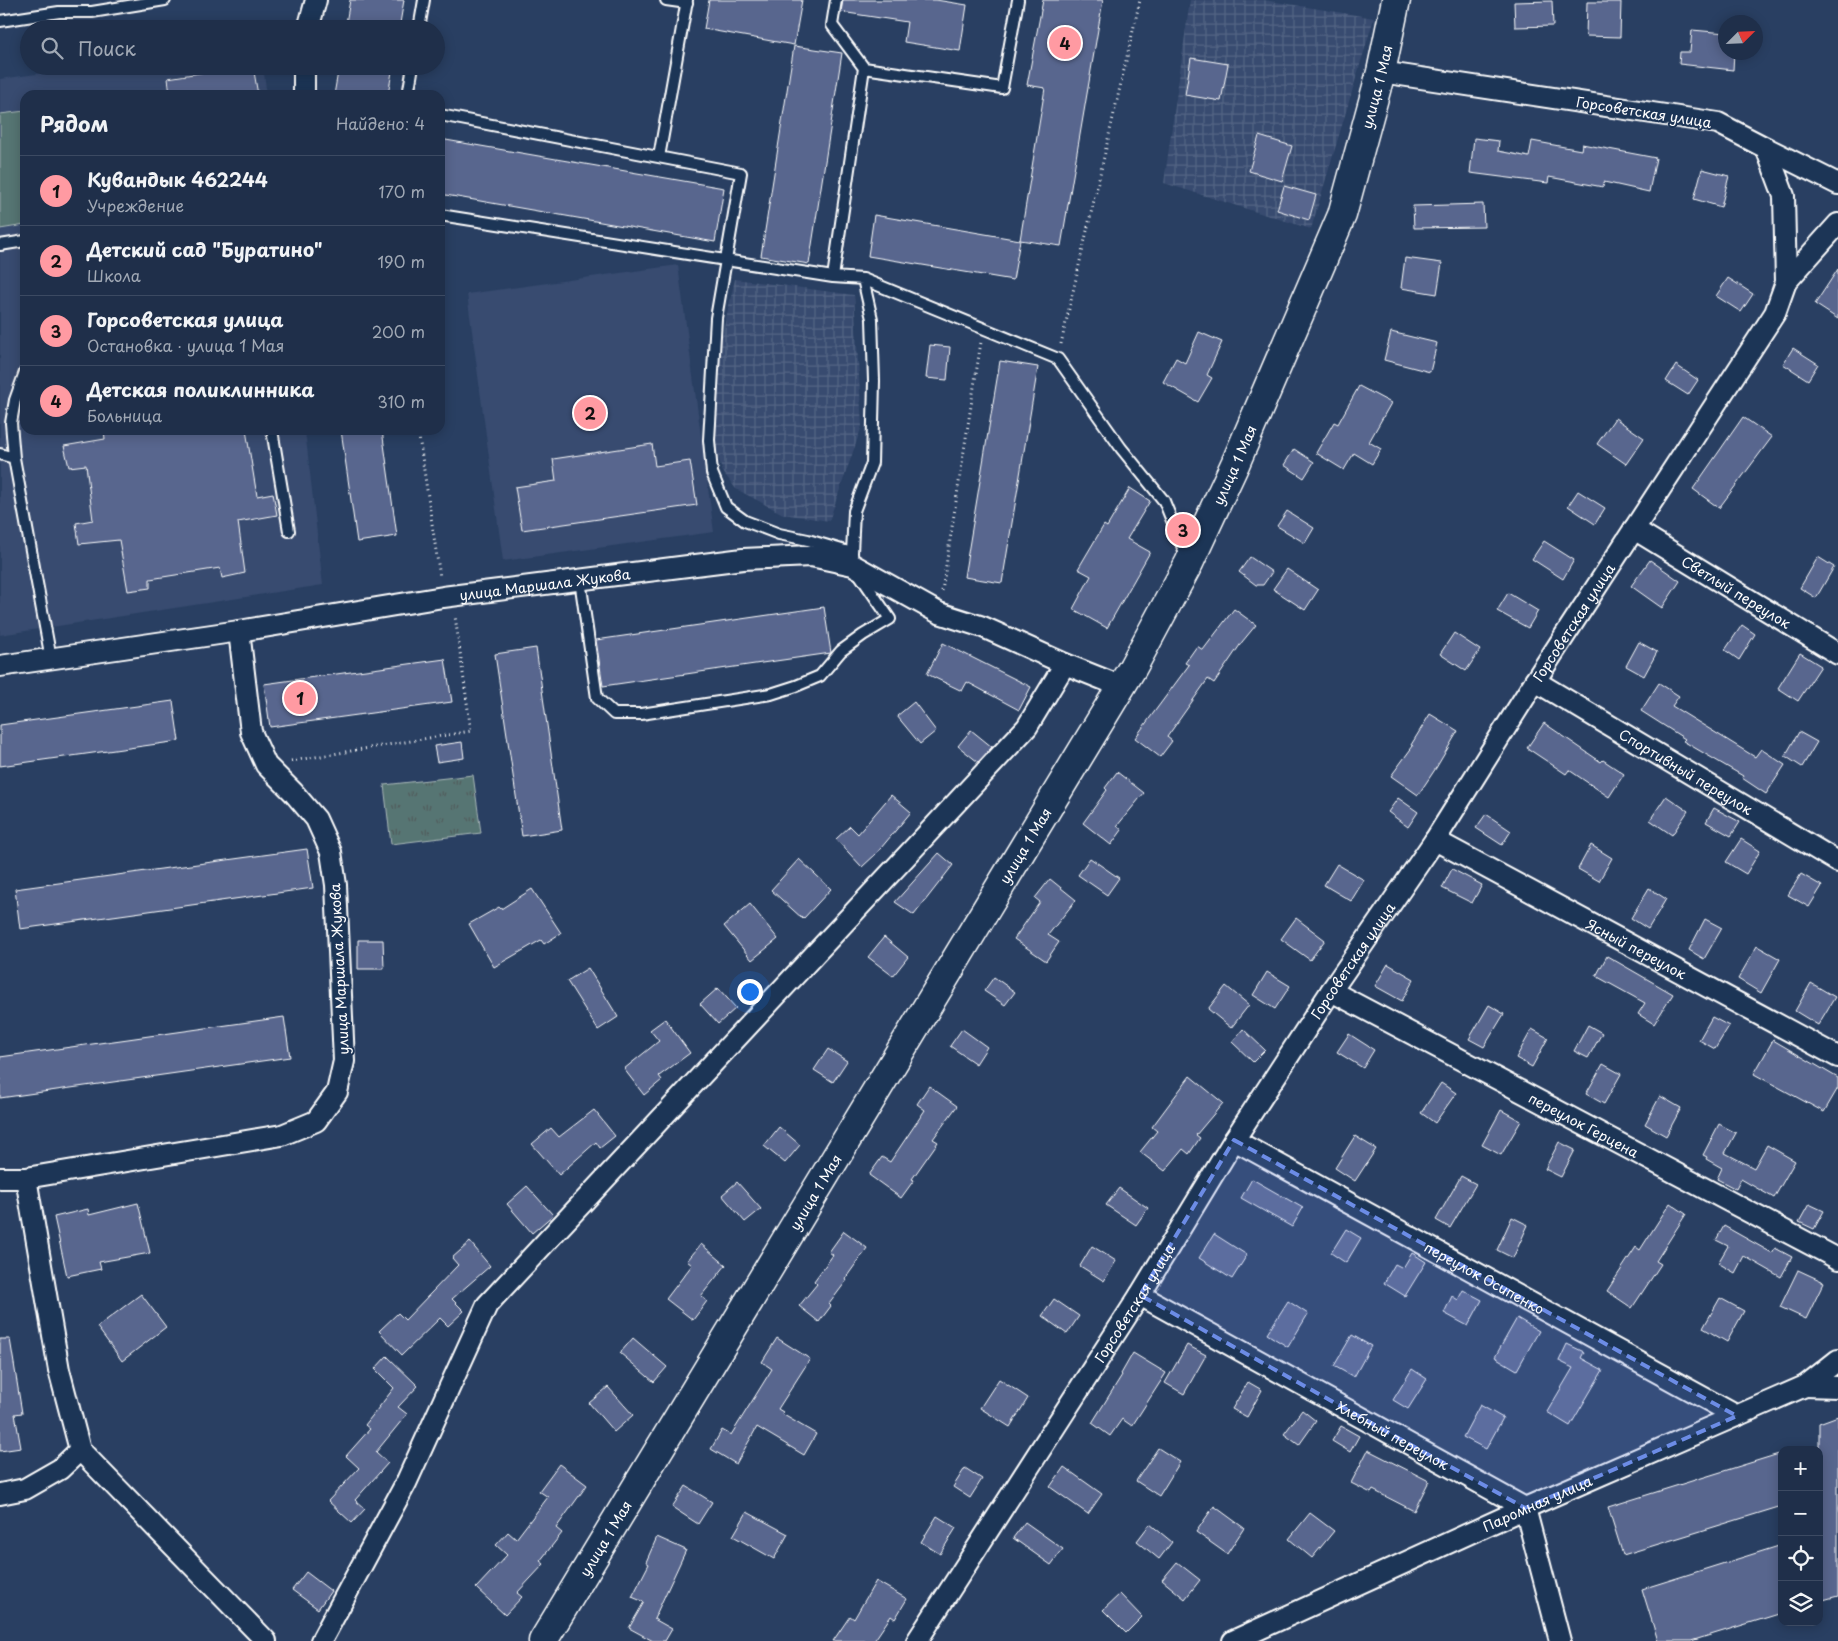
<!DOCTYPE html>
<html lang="ru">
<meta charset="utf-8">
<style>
:root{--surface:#1f2f4a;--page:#2c3b54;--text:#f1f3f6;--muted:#a1a9b5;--line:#3c4a62;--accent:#ff9aa2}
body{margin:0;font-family:"Playpen Sans",sans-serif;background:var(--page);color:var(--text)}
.controls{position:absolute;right:15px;bottom:15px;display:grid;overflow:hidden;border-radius:10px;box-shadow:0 2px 12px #0003}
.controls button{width:45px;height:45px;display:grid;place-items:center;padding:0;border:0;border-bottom:1px solid var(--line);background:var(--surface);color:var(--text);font:25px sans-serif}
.compass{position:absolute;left:1718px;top:15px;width:45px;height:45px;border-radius:50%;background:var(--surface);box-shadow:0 2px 12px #0003;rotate:66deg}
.you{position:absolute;left:749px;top:991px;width:18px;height:18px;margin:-12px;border:4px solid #fff;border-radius:50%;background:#1a73e8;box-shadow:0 0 0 8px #1a73e833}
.badge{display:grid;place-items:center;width:32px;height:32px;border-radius:50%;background:var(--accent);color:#111;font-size:16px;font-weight:700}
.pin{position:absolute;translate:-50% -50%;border:2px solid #fff;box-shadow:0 1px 5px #0006}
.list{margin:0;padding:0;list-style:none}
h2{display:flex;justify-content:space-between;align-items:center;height:65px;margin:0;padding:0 20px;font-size:21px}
h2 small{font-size:16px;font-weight:400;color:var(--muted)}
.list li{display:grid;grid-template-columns:32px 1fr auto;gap:15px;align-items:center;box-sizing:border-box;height:70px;padding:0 20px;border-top:1px solid var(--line)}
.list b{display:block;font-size:19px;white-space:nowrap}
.list p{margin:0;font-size:16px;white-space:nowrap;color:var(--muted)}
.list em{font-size:16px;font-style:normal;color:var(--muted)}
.icon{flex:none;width:28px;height:28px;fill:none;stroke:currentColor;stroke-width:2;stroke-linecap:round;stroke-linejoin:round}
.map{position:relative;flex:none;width:1838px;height:1641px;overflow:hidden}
.search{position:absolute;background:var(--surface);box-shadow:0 2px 12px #0003;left:20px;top:20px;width:425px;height:55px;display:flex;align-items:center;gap:12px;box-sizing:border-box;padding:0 18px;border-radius:28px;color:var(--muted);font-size:19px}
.panel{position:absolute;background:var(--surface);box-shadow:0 2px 12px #0003;left:20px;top:90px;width:425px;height:345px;border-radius:15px}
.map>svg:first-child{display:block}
.built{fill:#374b6f}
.industrial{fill:url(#industrial-grid)}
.green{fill:#577573;stroke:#abbab9}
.park{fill:url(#park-tufts);stroke:#abbab9}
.building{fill:#58668e;stroke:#fff}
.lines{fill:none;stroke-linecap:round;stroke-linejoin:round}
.service-casing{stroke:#fff;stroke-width:14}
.minor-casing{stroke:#fff;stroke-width:24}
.secondary-casing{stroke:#fff;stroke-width:31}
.path{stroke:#fff;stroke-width:3;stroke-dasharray:1 4;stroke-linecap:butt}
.service{stroke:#1d3557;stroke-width:10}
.minor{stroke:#1d3557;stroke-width:20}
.secondary{stroke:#1d3557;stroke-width:28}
.marked{fill:#6c8ce6;fill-opacity:0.2;stroke:#6c8ce6;stroke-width:4;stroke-dasharray:10 6;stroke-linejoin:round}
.labels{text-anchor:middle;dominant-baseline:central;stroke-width:4;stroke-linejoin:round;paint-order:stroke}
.street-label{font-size:14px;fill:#fff;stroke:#1d3557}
</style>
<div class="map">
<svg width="1838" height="1641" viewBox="0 0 1838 1641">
<defs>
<pattern id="industrial-grid" width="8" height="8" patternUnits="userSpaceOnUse" patternTransform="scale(1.25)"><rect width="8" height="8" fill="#374b6f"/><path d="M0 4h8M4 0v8" fill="none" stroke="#556685"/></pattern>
<pattern id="park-tufts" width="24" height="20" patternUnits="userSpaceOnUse" patternTransform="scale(1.25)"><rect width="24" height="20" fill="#577573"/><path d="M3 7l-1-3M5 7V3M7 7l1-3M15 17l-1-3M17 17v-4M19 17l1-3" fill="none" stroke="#505c5c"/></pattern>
</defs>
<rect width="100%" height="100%" fill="#293f62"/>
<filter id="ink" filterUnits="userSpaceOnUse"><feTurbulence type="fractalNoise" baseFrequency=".02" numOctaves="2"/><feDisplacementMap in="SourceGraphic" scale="10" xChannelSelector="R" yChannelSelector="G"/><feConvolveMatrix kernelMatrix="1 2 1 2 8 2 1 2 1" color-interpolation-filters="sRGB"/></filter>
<g filter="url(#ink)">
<!-- built -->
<path class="built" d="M95,66H263L267,95H25V430H305L323,585L0,635V79Z
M678,265L714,532L503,561L467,294Z"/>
<!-- industrial -->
<path class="industrial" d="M1190,0H1264L1374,18L1311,229L1164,183Z
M735,279L854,295L862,426L829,521L783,514L736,489L723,472L714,446V404L718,353Z"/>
<!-- green -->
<path class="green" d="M25,111V225L0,229V114Z"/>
<!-- park -->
<path class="park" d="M473,775L481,833L391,844L384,785Z"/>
<!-- building -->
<path class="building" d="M350,0H404L399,29H345Z
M709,0H802L794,45L704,29Z
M843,0H936L967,5L960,51L904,42L907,22L841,12Z
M1043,0H1103L1061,246L1020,240L1045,88L1027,85Z
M1552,1L1553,26L1515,27L1514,2Z
M1587,2H1621L1620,37L1586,36Z
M1692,30L1726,33V52H1734L1733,70L1679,64L1680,52H1690Z
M794,46L842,53L809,264L761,256Z
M1191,58L1228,64L1221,101L1185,95Z
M244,66H253L258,95H170L168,78Z
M339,66H393L388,95H334Z
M1259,136L1292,146L1282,181L1249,171Z
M1474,138L1499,141L1498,151L1529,157L1532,141L1581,150L1582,144L1656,158L1649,192L1604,182L1603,187L1549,177L1548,183L1470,173Z
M440,139L724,188L715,242L440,194Z
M1702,169L1729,176L1721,207L1694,199Z
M1284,186L1316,195L1309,220L1277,210Z
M1483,204L1484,227L1414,228L1413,206Z
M874,215L1020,240L1013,280L868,256Z
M1405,258L1442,263L1437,294L1401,288Z
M1838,269V319L1815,304Z
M1728,278L1753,294L1741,312L1716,296Z
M1199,332L1222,342L1207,375L1212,378L1198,402L1163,382L1176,358L1185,363Z
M1391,332L1437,343L1430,372L1384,360Z
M930,345L950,347L947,380L926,378Z
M1793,348L1818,364L1808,380L1783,364Z
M1000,361L1038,367L1002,583L964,577Z
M1676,365L1698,380L1688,395L1666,381Z
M1359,386L1391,403L1369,442L1381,449L1372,464L1354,453L1344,470L1316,453L1334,422L1338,424Z
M1743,417L1772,437L1719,508L1693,489Z
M1615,418L1644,438L1626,464L1597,444Z
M104,430H246L257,496L273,493L277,515L238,522L245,573L222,578L220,568L150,579V588L128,591L119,540L79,544L76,523L93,520L86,465L69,467L64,446L105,439Z
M341,430H382L397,536L357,542Z
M652,444L655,466L690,461L697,505L522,530L515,487L556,481L553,459Z
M1294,449L1314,462L1304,478L1284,465Z
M1130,488L1150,501L1127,539L1150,552L1107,628L1073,609L1091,576L1078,569L1104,525L1107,527Z
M1578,491L1605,508L1595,524L1568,506Z
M1287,511L1314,528L1305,543L1277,526Z
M1544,541L1574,560L1563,579L1532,559Z
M1250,557L1272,572L1263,585H1256L1239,572Z
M1818,557L1834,567L1816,598L1800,588Z
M1650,560L1680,581L1662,608L1631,586Z
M1287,569L1318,590L1305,610L1273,589Z
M1508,593L1538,611L1528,628L1497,611Z
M824,607L831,653L603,686L596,640Z
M1234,609L1256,625L1242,642L1214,683L1208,679L1167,737L1172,741L1160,757L1135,738L1189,665L1185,663L1197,646L1203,650Z
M1742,625L1755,634L1739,660L1725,650Z
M1454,633L1480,650L1466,671L1440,654Z
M1639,642L1657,652L1644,676L1626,666Z
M943,643L1031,687L1019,710L967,682L962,691L927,674Z
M536,648L562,830L522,836L495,654Z
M1800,653L1821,666L1798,701L1778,688Z
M445,659L452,702L270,727L264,684Z
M1659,683L1679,696L1672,706L1755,757L1761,749L1785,765L1766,794L1742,778L1743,776L1683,741L1685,739L1641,711Z
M173,701L179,741L0,766V725Z
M914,702L936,731L920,744L897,716Z
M1430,714L1458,731L1436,768L1418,795L1391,776L1413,746L1411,745Z
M1544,723L1601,762L1603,760L1624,774L1609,797L1569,770L1566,774L1527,748Z
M971,730L992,747L978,762L958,746Z
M1799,732L1817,742L1802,767L1785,756Z
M462,742L464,758L437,762L434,746Z
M1117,772L1144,793L1117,826L1122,830L1111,845L1083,823L1107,790L1105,788Z
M891,795L911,812L876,854L862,867L836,839L850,826L858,834Z
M1666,796L1688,811L1672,835L1650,820Z
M1398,798L1418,812L1408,827L1388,812Z
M1714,808L1740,822L1731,836L1706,822Z
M1486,814L1511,831L1502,845L1476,828Z
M1741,839L1760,851L1746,874L1726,862Z
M1591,845L1612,858L1599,881L1578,869Z
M307,849L313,888L20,929L15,889Z
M939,853L953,865L914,915L895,902Z
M1090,858L1119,878L1107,895L1078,875Z
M799,859L831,889L803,919L771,890Z
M1337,864L1364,880L1351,901L1324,885Z
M1452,869L1482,885L1472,903L1442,888Z
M1801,874L1822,886L1809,907L1788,895Z
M1050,879L1076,900L1048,935L1059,942L1046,961L1014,939L1040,902L1035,898Z
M1649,888L1666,899L1648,929L1631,918Z
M532,889L561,933L544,944L541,940L494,967L469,924L499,907L501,909Z
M750,904L778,939L752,960L724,926Z
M1296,918L1325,940L1310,960L1281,939Z
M1705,919L1722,928L1704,959L1689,950Z
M884,937L908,957L893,976L868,957Z
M358,940H383L384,969H358Z
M1757,946L1780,959L1761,993L1738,979Z
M1607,956L1673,994L1654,1024L1638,1014L1645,1003L1596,976Z
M1388,964L1414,979L1402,1001L1375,986Z
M588,968L618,1017L598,1030L567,981Z
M1267,972L1290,986L1275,1009L1253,995Z
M994,977L1015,992L1005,1005L984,991Z
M1811,983L1835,997L1818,1025L1795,1011Z
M1226,986L1249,1005L1231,1028L1208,1009Z
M718,988L736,1008L718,1024L700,1004Z
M1489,1005L1504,1014L1484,1047L1469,1039Z
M284,1017L290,1057L0,1098V1057Z
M1712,1017L1729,1026L1715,1049L1699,1040Z
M665,1019L690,1053L659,1076L662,1080L644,1095L624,1069L659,1041L650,1030Z
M1588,1025L1602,1033L1588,1058L1574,1051Z
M962,1029L987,1047L976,1064L950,1046Z
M1243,1029L1265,1050L1253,1062L1232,1042Z
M1532,1029L1548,1038L1532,1067L1516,1058Z
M1349,1034L1374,1050L1363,1068L1337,1052Z
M1773,1040L1838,1078V1088L1824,1112L1754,1074Z
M828,1049L847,1061L833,1082L814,1070Z
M1603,1064L1621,1074L1604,1104L1586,1094Z
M1190,1076L1223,1103L1196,1135L1200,1138L1189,1154L1183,1149L1165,1171L1140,1152L1157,1131L1152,1127Z
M1441,1083L1456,1093L1435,1123L1421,1113Z
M929,1086L957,1106L933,1139L938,1142L912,1179L914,1180L901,1198L869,1175L882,1157L890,1162L925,1110L917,1104Z
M1660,1096L1681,1108L1666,1136L1645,1124Z
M594,1110L615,1136L600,1148L596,1142L559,1175L532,1144L551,1128L559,1137Z
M1501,1110L1521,1121L1501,1155L1482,1145Z
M1719,1124L1736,1133L1725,1153L1754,1168L1767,1145L1795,1161L1774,1198L1741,1179L1736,1189L1717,1179L1722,1168L1706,1159L1707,1157L1703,1155Z
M779,1127L800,1145L785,1163L764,1146Z
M1355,1136L1376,1149L1355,1181L1335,1168Z
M1559,1142L1575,1150L1561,1177L1545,1169Z
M1461,1176L1476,1184L1450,1228L1436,1220Z
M1252,1179L1303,1208L1292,1227L1241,1198Z
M737,1182L761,1209L745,1222L722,1195Z
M527,1186L553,1215L532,1233L507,1204Z
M1119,1188L1148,1208L1136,1225L1106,1205Z
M138,1203L150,1253L99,1262L101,1269L67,1276L54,1217L88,1209L89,1215Z
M1670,1203L1686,1214L1656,1261L1661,1264L1632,1308L1607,1291L1636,1247L1640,1250Z
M1809,1204L1824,1211L1814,1229L1799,1222Z
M1512,1217L1528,1225L1513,1258L1497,1250Z
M1724,1226L1772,1253L1775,1248L1792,1257L1781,1277L1744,1256L1735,1273L1718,1263L1728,1246L1716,1240Z
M1346,1229L1361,1238L1346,1263L1331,1253Z
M844,1231L867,1248L845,1279L847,1280L829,1304L831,1306L819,1322L799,1306L817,1284L814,1281L833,1255L829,1252Z
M1214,1234L1247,1255L1232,1279L1199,1258Z
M470,1242L490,1266L452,1299L464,1311L448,1326L440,1318L402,1355L379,1331L398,1313L405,1320L458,1265L452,1258Z
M701,1244L726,1265L701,1296L707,1301L693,1320L666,1299L692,1265L687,1261Z
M1092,1246L1116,1261L1104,1281L1080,1266Z
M1412,1253L1426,1262L1405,1296L1384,1283L1395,1264L1403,1268Z
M1798,1270L1824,1282L1806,1319L1780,1307Z
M1463,1290L1482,1300L1468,1326L1444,1313L1452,1296L1458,1300Z
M141,1294L166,1327L122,1361L97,1327Z
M1720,1298L1744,1311L1727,1342L1703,1328Z
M1054,1299L1079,1316L1067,1334L1042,1316Z
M1288,1301L1308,1314L1288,1347L1267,1334Z
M1517,1318L1539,1331L1517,1370L1495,1357Z
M1352,1335L1371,1346L1354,1377L1334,1366Z
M633,1338L667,1367L654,1382L620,1353Z
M777,1338L810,1359L778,1409L783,1412L782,1414L816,1434L804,1455L757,1427L736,1464L711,1449L722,1430L731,1435L772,1369L762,1362Z
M0,1339H10L22,1413L15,1414L21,1448L0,1451Z
M1567,1344L1584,1352L1581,1358L1603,1370L1570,1426L1547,1412L1573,1368L1559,1361Z
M1187,1345L1206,1355L1184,1394L1165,1383Z
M1133,1353L1166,1373L1132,1426L1122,1419L1110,1436L1092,1423L1122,1375L1121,1374Z
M387,1356L418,1386L398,1407L407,1414L376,1452L388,1463L355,1500L365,1509L352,1523L328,1501L359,1468L346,1456L370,1429L365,1425L394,1388L375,1369Z
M1412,1369L1427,1379L1408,1409L1393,1400Z
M999,1379L1028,1398L1010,1427L980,1408Z
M1248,1382L1262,1390L1247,1417L1232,1409Z
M608,1387L633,1415L614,1432L589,1403Z
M1480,1405L1503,1418L1486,1449L1463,1437Z
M1302,1410L1316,1421L1299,1445L1284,1434Z
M1838,1416V1596L1819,1601V1423Z
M1341,1426L1359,1436L1350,1452L1332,1441Z
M1158,1448L1180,1462L1159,1496L1136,1481Z
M1368,1450L1429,1481L1414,1511L1373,1490L1371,1493L1351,1483Z
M1782,1453V1506L1623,1555L1608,1507Z
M559,1464L587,1485L556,1528L562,1533L540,1561L544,1564L517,1593L522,1597L505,1615L476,1588L507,1555L496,1545L508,1532L516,1539L548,1497L539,1491Z
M1064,1467L1102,1494L1088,1514L1050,1487Z
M965,1468L982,1479L970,1498L953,1487Z
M686,1486L712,1502L698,1524L672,1507Z
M1214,1506L1244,1528L1227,1554L1196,1532Z
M747,1512L788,1534L774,1559L733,1536Z
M1310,1513L1334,1531L1312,1558L1289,1539Z
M937,1516L956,1528L940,1554L921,1542Z
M1025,1522L1063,1549L1051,1565L1013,1538Z
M1150,1524L1172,1542L1159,1559L1137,1541Z
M657,1537L686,1550L654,1619L672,1629L665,1641H653L629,1628L644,1602L632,1597L649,1564L646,1562Z
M1782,1545V1613L1691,1641H1658L1642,1589Z
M1177,1562L1200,1580L1185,1599L1162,1580Z
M306,1572L331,1591L318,1609L292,1590Z
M876,1581L907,1599L895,1619L891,1616L874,1641H833L850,1616L854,1619Z
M1120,1594L1142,1617L1126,1633L1103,1610Z"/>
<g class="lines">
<defs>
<path id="service" d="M666,0L687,3
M836,0L832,25L864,68L1002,88L1018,0
M0,21L59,12H92L165,0
M419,29L424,0
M408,95L413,66
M440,115L741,173L716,318L709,440L712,473L726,507L745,521L779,534L808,540L852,553
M659,157L687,0
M440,215L833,277L863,279L872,319L874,381L872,463L854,511L852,553L853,565L890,619L863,635L841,651L820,676L796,686L771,694L641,714H614L597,698L580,580
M0,245L25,241
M833,277L864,68
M863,279L1058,359L1121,448L1164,501L1187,558
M25,372L15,400L11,423L14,458L51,659
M272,430L289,531
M0,454L14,458"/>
<g id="minor">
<path d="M308,29L316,0"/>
<path d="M304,95V66"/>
<path d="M1766,148L1838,184"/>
<path d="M1786,282L1838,224"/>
<path id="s1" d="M1634,529L1838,654"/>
<path id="s2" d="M0,666L239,631L443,597L743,559L811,556L853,565L939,613L983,627L1065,664L1120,686"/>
<path id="s3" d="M1535,681L1838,862"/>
<path id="s4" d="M1435,840L1838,1057"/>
<path id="s5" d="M1331,991L1838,1259"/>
<path id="s6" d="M1234,1140L1737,1416"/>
<path d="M0,1178H26L282,1135L316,1121L337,1092L344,1061L336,885L331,852L316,819L293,792L266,765L251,732L239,631"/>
<path d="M26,1178L59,1370L80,1450L266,1641"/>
<path id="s7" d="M1140,1295L1525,1508L1560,1641"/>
<path d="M1805,1386L1838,1387"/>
<path d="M0,1494L25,1489L60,1469L80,1450"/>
<path d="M321,1641L406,1483L487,1305L1027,727L1065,664"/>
<path id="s8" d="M917,1641L1140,1295L1234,1140L1331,991L1435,840L1535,681L1775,313L1786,282L1784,196L1766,148L1718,123L1381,72"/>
<path id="s9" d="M1233,1641L1525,1508L1805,1386L1838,1360"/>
</g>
<g id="secondary">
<path id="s10" d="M543,1641L1133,667L1189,563L1236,462L1342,215L1381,72L1396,0"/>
</g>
</defs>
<!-- service casing -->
<use href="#service" class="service-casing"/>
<!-- minor casing -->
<use href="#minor" class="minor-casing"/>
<!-- secondary casing -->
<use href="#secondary" class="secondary-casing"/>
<!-- path -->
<path class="path" d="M1061,344L1140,0
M418,430L440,577
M942,591L981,342
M291,761L471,731L455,616"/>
<!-- service -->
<use href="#service" class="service"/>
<!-- minor -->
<use href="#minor" class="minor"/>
<!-- secondary -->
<use href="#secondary" class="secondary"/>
</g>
</g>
<!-- marked area -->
<path class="marked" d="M1234,1140L1737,1416L1525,1508L1140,1295Z"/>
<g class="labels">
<!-- street labels -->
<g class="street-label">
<text stroke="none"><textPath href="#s10" startOffset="1770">улица 1 Мая</textPath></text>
<text transform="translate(1644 112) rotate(9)">Горсоветская улица</text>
<text stroke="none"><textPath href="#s10" startOffset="1365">улица 1 Мая</textPath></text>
<text stroke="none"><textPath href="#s2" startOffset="551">улица Маршала Жукова</textPath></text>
<text stroke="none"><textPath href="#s1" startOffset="120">Светлый переулок</textPath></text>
<text stroke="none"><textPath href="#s8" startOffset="1212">Горсоветская улица</textPath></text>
<text stroke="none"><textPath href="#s3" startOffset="176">Спортивный переулок</textPath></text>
<text stroke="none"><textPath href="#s10" startOffset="930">улица 1 Мая</textPath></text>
<text stroke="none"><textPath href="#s4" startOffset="229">Ясный переулок</textPath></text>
<text stroke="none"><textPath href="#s8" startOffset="808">Горсоветская улица</textPath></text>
<text transform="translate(339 969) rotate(-93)">улица Маршала Жукова</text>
<text stroke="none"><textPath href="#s5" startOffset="286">переулок Герцена</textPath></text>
<text stroke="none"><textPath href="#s10" startOffset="525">улица 1 Мая</textPath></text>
<text stroke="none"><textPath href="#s6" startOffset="286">переулок Осипенко</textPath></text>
<text stroke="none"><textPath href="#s8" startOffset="402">Горсоветская улица</textPath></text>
<text stroke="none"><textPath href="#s7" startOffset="289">Хлебный переулок</textPath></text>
<text stroke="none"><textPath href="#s9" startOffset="334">Паромная улица</textPath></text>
<text stroke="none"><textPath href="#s10" startOffset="120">улица 1 Мая</textPath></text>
</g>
</g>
</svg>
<div class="controls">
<button>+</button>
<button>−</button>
<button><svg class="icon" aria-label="locate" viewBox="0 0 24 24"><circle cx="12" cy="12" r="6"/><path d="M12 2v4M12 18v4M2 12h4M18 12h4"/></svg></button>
<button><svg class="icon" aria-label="layers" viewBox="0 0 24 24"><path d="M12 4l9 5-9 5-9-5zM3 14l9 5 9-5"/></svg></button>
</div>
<svg class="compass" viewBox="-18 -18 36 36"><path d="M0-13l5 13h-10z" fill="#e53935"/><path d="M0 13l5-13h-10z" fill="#a1a9b5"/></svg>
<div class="you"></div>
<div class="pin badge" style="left:300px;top:698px">1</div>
<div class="pin badge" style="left:590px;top:413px">2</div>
<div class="pin badge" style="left:1183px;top:530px">3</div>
<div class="pin badge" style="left:1065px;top:43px">4</div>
<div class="search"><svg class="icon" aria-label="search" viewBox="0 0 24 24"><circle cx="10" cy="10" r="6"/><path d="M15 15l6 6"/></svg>Поиск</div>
<section class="panel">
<h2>Рядом<small>Найдено: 4</small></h2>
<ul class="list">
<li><span class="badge">1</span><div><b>Кувандык 462244</b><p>Учреждение</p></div><em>170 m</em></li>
<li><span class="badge">2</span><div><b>Детский сад &quot;Буратино&quot;</b><p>Школа</p></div><em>190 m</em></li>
<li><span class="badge">3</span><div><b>Горсоветская улица</b><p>Остановка · улица 1 Мая</p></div><em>200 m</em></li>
<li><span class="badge">4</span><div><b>Детская поликлинника</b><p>Больница</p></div><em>310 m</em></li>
</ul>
</section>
</div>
